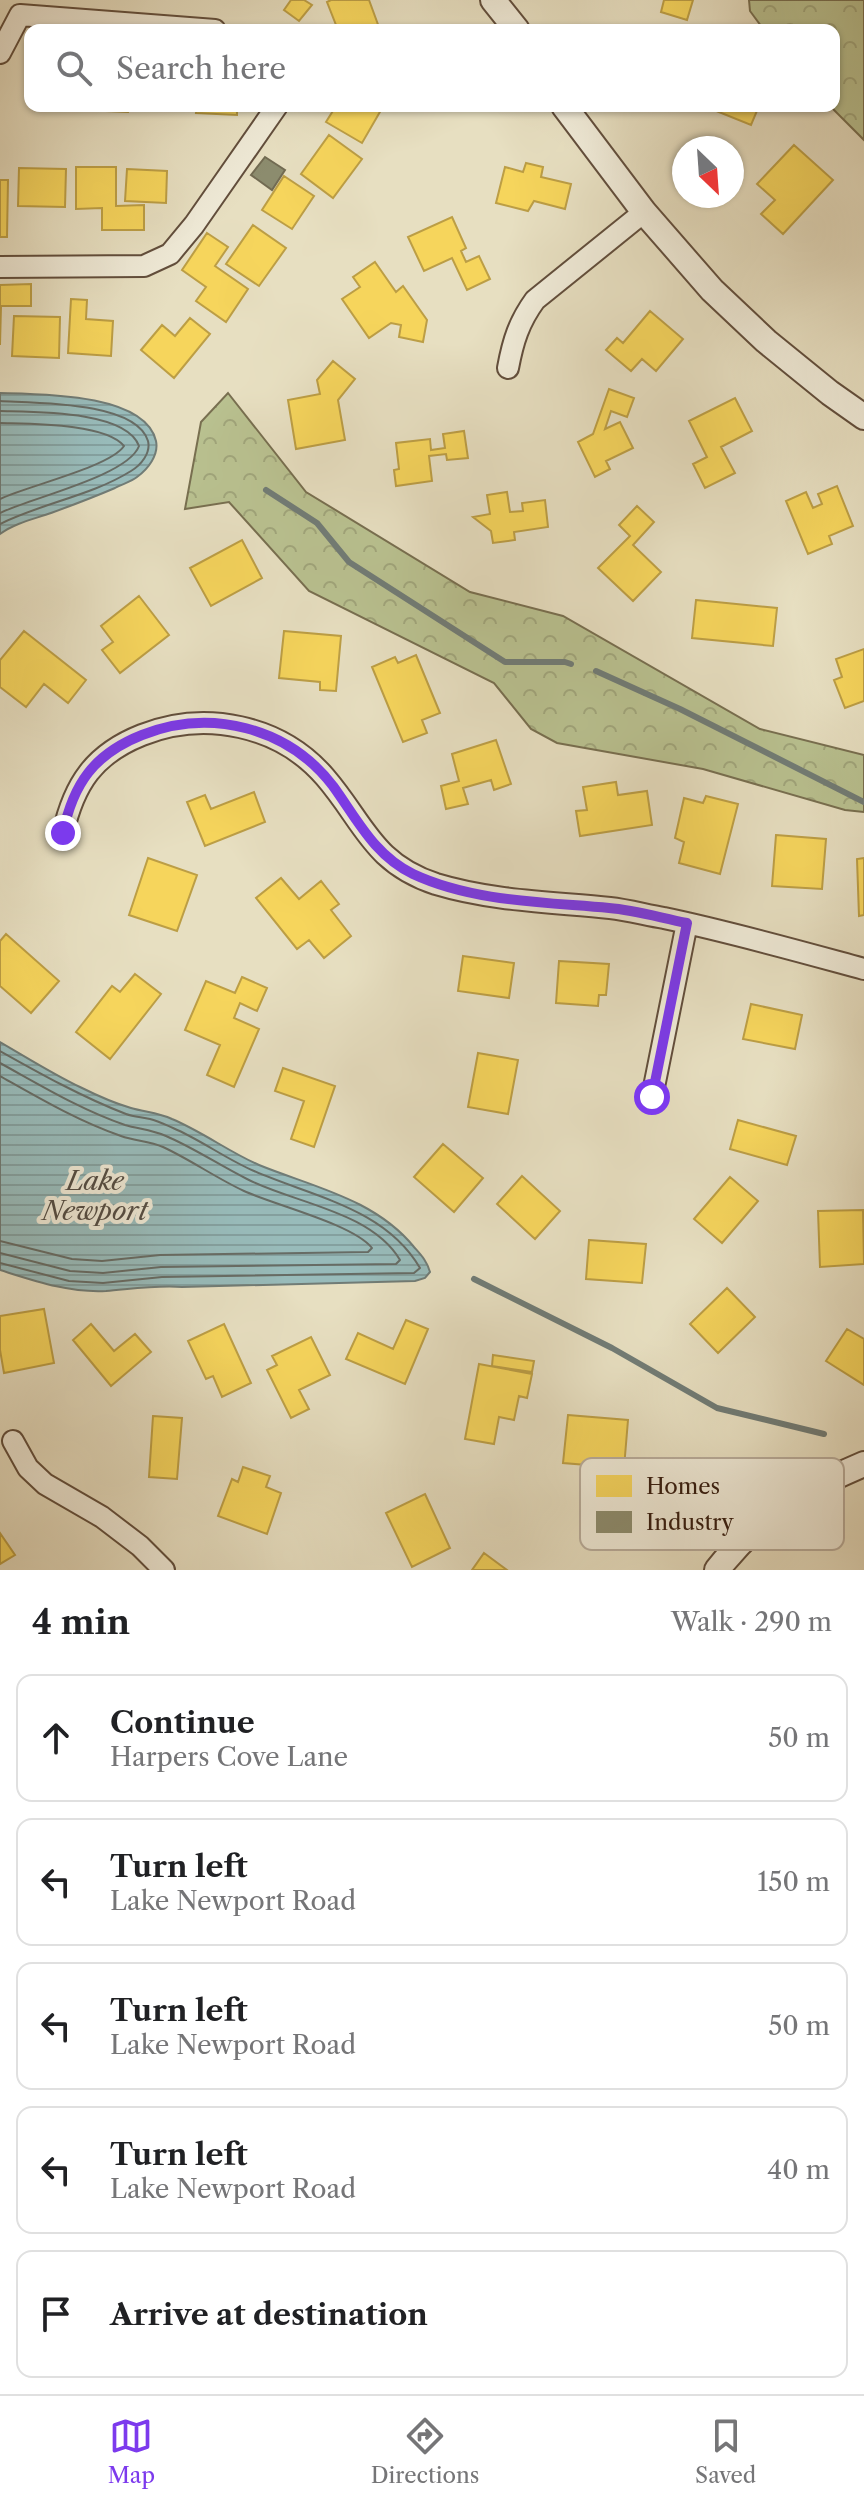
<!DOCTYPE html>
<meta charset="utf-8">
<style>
:root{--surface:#fff;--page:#f6f6f6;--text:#202124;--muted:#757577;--line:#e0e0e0;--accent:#7c3aed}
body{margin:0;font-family:"Libre Caslon Text",serif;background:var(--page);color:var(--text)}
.compass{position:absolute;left:672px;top:136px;width:72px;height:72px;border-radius:50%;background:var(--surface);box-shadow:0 2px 6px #0004;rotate:155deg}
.stop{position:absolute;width:24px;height:24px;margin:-18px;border:6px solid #7c3aed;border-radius:50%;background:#fff}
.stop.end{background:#7c3aed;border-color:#fff;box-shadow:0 2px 8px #0008}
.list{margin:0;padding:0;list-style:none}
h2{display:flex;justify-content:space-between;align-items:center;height:104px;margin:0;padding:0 32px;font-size:34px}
h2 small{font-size:26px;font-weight:400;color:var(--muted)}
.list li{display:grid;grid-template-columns:52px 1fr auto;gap:24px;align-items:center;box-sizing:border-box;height:128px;margin:0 16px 16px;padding:0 16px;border:2px solid var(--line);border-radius:16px}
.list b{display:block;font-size:30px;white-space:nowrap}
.list p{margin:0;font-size:26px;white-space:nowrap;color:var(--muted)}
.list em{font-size:26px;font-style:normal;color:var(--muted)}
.icon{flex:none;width:44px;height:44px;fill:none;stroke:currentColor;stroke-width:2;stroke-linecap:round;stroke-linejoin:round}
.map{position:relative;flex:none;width:864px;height:1570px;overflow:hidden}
.search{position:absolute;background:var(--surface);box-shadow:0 2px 6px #0004;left:24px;right:24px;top:24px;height:88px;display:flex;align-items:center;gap:20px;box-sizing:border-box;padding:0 28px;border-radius:16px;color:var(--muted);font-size:30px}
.sheet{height:824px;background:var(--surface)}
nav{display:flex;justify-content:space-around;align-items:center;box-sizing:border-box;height:112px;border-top:2px solid var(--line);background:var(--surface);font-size:22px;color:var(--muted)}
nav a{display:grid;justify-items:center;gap:4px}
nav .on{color:var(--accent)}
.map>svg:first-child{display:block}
.forest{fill:url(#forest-crowns);stroke:#786f50;stroke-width:2}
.water{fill:url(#water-rules);stroke:#717c76;stroke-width:2}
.homes{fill:#f6d55c;stroke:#bc9e45;stroke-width:2}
.industry{fill:#8c8c6e;stroke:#726b52;stroke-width:2}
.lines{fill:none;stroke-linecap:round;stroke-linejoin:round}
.shore{stroke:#676c65;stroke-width:2}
.stream{stroke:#717c76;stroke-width:6}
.minor-casing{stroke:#624e3c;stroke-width:24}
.tertiary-casing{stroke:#624e3c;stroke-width:28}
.minor{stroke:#efead7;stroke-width:20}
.tertiary{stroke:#efead7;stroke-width:24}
.route{stroke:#7c3aed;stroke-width:10}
.labels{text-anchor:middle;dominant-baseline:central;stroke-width:8;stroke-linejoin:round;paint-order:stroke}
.water-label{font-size:26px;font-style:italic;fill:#534c43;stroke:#efead7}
.key{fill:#efead7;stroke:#b8ac9b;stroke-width:2}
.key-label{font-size:22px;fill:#361d10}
</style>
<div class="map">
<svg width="864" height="1570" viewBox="0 0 864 1570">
<defs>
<pattern id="forest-crowns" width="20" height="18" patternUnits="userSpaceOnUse" patternTransform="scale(2)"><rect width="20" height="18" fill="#b9c190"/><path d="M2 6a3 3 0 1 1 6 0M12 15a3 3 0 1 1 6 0" fill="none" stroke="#a0a57b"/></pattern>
<pattern id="water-rules" width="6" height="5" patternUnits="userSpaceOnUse" patternTransform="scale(2)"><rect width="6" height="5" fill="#98bbba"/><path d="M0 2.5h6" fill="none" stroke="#84a09f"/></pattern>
</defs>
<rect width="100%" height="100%" fill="#e7dfc1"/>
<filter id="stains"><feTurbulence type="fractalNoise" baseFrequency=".0025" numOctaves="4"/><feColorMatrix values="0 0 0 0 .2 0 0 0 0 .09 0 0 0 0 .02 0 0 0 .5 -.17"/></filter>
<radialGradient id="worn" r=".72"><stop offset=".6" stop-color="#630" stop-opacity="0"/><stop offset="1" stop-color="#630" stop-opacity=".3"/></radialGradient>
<!-- forest -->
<path class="forest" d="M749,0H864V140L830,106H834V30H764L750,11Z
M228,393L306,492L470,592L563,616L760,729L864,755V812L845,810L703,769L557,743L531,729L494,683L309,591L229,502L185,509L201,422Z"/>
<!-- water -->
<path class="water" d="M0,393C39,394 145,393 156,441C159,455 148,469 137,477C131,482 122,484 115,488C94,497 73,505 51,513C34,519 15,523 0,534Z
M0,1042C26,1057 53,1074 80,1087C94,1094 117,1104 131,1108C145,1112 159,1113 172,1119C203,1132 229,1152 259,1165C313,1187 375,1199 414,1247C421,1255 427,1261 430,1272L425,1278L415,1281L182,1287C156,1285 131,1289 106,1291C69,1293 35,1281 0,1270Z"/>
<!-- homes -->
<path class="homes" d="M291,0H304L312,5L299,21L284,10Z
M331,0H369L380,30H338L327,2Z
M664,0H693L687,20L661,12Z
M84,106H129L128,112L83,110Z
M197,106H237V115L196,113Z
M336,106H374L381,110L362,143L326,122Z
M704,106H759L751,125Z
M329,135L362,159L333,198L301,174Z
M794,145L833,180L783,234L761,214L775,200L757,184Z
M526,163L543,167L541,177L571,184L565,209L534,201L528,211L496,203L505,167L523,172Z
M76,167H116V206L144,205V230H102V208L76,209Z
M19,168L66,169L65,207L18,206Z
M127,169L167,171L166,203L125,201Z
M284,176L314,196L292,229L262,210Z
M0,180H8L7,237H0Z
M452,217L466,248L461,251L466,262L479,256L490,279L467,290L452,258L424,271L408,237Z
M253,225L286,248L259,286L226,264Z
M207,233L228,247L215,266L248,289L226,322L196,301L206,287L182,270Z
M375,262L396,292L403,286L427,320L423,342L399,337L401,325L391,323L369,338L342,299L360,287L353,277Z
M31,284V306H1L0,345V285Z
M71,299L87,300L86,319L113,321L111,356L68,353Z
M650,311L683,339L656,371L642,359L631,371L606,350L617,338L623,343Z
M14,316L60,317L59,358L12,356Z
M190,318L210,334L174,378L141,350L162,325L175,336Z
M333,361L355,379L338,400L345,440L296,449L288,400L320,394L317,380Z
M609,389L634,398L627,417L611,411L605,429L620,422L633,448L606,461L610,469L595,477L578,442L593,434Z
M735,398L752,431L721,447L735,473L705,488L693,464L707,457L689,421Z
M464,431L468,458L447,460L446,454L429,456L432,481L396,486L394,470L399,469L396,443L430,439L431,450L445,448L443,434Z
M837,486L853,526L829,536L832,544L808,554L786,501L806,492L813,508L822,504L818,494Z
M507,492L510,512L523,511L522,503L545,500L548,527L514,532L515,540L493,543L491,531L473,517L490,514L487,495Z
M637,506L654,522L633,545L661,572L633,601L598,568L630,536L619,525Z
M242,540L262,578L211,606L190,568Z
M139,596L169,635L120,673L102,650L113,642L101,626Z
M696,600L777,608L773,646L692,638Z
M24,631L86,680L68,703L44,684L26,707L0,687V660Z
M284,631L341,636L336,691L320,690V682L279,678Z
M864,649V701L845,708L834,680L842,677L836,659Z
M416,655L440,713L422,720L427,733L403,742L372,667L395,657L398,663Z
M496,740L511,784L494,790L491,780L463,788L468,804L446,809L441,786L459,781L452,754Z
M616,782L618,795L647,791L652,825L580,836L576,811L587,810L583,787Z
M254,792L265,822L205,846L187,802L205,795L211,809Z
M706,796L738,804L720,874L679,863L684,842L675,838L684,798L703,803Z
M776,835L826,839L822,889L772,886Z
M148,858L197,875L177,931L129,915Z
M864,858V915L859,916L857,859Z
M281,878L299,899L321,881L339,904L331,910L351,936L324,958L309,940L297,949L256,898Z
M6,934L59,981L31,1013L0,986V941Z
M463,956L514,963L509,998L458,991Z
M559,961L609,964L606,995H599L598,1006L556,1003Z
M135,974L161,994L110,1059L76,1032L112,986L120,992Z
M242,977L267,988L257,1011L240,1003L234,1018L259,1029L234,1087L207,1075L220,1045L185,1030L206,981L235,993Z
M751,1004L802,1015L795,1049L743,1039Z
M478,1053L518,1060L508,1114L468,1107Z
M283,1068L335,1086L314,1147L291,1139L304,1101L275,1091Z
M738,1120L796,1136L787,1165L730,1149Z
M443,1144L483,1178L454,1212L414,1177Z
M522,1176L560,1211L535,1239L497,1204Z
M730,1177L758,1201L722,1243L694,1219Z
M863,1210L864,1264L820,1267L818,1211Z
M589,1240L646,1244L642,1283L586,1279Z
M727,1288L755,1317L718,1353L690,1324Z
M44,1309L54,1363L4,1373L0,1350V1316Z
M406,1320L428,1329L405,1384L346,1359L358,1333L393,1349Z
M91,1324L114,1351L135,1334L151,1352L111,1386L73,1340Z
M224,1324L251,1383L222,1397L213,1376L206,1379L188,1341Z
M847,1329L864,1339V1385L826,1361Z
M311,1337L330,1375L299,1390L309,1409L291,1418L267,1370L277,1365L272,1356Z
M493,1355L534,1361L532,1372L492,1366Z
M479,1364L532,1374L527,1398L519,1396L514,1420L499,1417L494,1444L465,1439Z
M568,1415L628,1420L624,1468L563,1463Z
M153,1416L182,1418L177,1479L149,1477Z
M243,1467L270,1476L266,1487L281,1493L267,1534L218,1516L232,1479L238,1482Z
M425,1494L450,1548L412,1567L386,1513Z
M0,1533L15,1555L0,1564Z
M484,1553L507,1570H472Z"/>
<!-- industry -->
<path class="industry" d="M265,157L285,170L272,190L251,175Z"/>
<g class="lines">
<!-- shore -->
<path class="shore" d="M0,401C34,403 136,401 148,441C151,453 141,465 131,471C91,496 42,503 0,524
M0,411C32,412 126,410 139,446C128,476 30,498 0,513
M0,423C29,424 105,423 124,446C110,467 27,486 0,499
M0,1051C41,1074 82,1097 126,1114C134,1117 142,1117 150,1119C158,1121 166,1125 173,1128C201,1140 226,1159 254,1171C313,1197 385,1208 420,1268L414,1273L162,1277L103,1283L69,1281L0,1263
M0,1063C40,1085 81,1110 125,1125C139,1129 152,1130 166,1136C194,1148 219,1165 247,1179C293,1203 371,1211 400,1260L396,1264L161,1267L103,1273L70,1271L0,1253
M0,1076C39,1098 78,1121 121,1136C135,1141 149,1141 163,1147C191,1160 216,1178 244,1191C274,1205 353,1224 372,1248L368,1252L160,1255L102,1261L72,1259L0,1241"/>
<!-- stream -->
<path class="stream" d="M266,490L317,523L349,562L505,662H565L571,664
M596,671L680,709L864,802
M474,1279L612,1348L717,1408L824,1434"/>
<defs>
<path id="minor" d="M0,53L20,15L215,30
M0,267L144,266L170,254L194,225L277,106
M508,368C513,341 519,322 535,300L644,212
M63,833C74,784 94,754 142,735C205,710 280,725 325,777C364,822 372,863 436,884C492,901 552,902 610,908C628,910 646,915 664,918C731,932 798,951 864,969
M652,1097L687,923
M13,1441L28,1468L45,1484L102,1517L140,1546L164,1570"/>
<path id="tertiary" d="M493,0L517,30
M564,106L644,212L712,290L766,341L830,393L864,417
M717,1570C739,1542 770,1512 801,1494C821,1483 843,1473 864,1464"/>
</defs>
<!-- minor casing -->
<use href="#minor" class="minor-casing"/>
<!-- tertiary casing -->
<use href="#tertiary" class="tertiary-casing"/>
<!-- minor -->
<use href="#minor" class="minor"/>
<!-- tertiary -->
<use href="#tertiary" class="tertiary"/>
</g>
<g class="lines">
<!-- route -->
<path class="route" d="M63,833C73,784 94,754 142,735C210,708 288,727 333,786C357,819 374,855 413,874C473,902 545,902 609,908C635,910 661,918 687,923L652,1097"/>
</g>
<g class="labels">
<!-- water labels -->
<g class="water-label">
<text x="95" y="1181">Lake<tspan x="95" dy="30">Newport</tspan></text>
</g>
</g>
<!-- legend -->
<rect x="580" y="1458" width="264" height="92" rx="12" class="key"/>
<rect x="596" y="1475" width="36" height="22" fill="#f6d55c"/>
<rect x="596" y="1511" width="36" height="22" fill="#8c8c6e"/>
<g class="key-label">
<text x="646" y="1494">Homes</text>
<text x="646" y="1530">Industry</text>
</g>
<rect width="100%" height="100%" filter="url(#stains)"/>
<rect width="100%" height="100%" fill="url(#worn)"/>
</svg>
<svg class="compass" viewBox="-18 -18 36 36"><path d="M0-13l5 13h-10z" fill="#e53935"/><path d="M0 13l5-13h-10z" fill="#757577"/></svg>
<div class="stop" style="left:652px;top:1097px"></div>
<div class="stop end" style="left:63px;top:833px"></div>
<div class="search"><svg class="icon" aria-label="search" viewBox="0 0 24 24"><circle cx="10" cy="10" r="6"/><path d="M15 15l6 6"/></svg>Search here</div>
</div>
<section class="sheet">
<h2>4 min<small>Walk · 290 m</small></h2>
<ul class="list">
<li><svg class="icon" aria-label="ahead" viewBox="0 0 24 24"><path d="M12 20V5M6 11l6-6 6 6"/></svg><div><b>Continue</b><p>Harpers Cove Lane</p></div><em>50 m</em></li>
<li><svg class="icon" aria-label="left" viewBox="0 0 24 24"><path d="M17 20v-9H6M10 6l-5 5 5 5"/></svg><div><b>Turn left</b><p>Lake Newport Road</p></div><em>150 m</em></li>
<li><svg class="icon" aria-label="left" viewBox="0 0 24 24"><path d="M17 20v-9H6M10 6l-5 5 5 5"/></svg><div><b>Turn left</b><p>Lake Newport Road</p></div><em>50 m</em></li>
<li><svg class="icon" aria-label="left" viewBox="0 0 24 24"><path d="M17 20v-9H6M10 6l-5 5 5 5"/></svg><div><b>Turn left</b><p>Lake Newport Road</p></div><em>40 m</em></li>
<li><svg class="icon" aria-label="arrive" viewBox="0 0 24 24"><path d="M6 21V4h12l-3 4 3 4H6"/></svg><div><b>Arrive at destination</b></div></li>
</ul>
</section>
<nav>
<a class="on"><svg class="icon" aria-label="map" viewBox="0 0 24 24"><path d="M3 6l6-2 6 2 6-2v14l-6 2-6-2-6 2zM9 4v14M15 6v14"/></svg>Map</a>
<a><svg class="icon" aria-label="directions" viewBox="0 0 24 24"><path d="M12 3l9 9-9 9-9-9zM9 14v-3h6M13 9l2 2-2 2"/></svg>Directions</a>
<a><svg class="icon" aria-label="saved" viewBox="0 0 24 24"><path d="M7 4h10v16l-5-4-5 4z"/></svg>Saved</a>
</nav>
